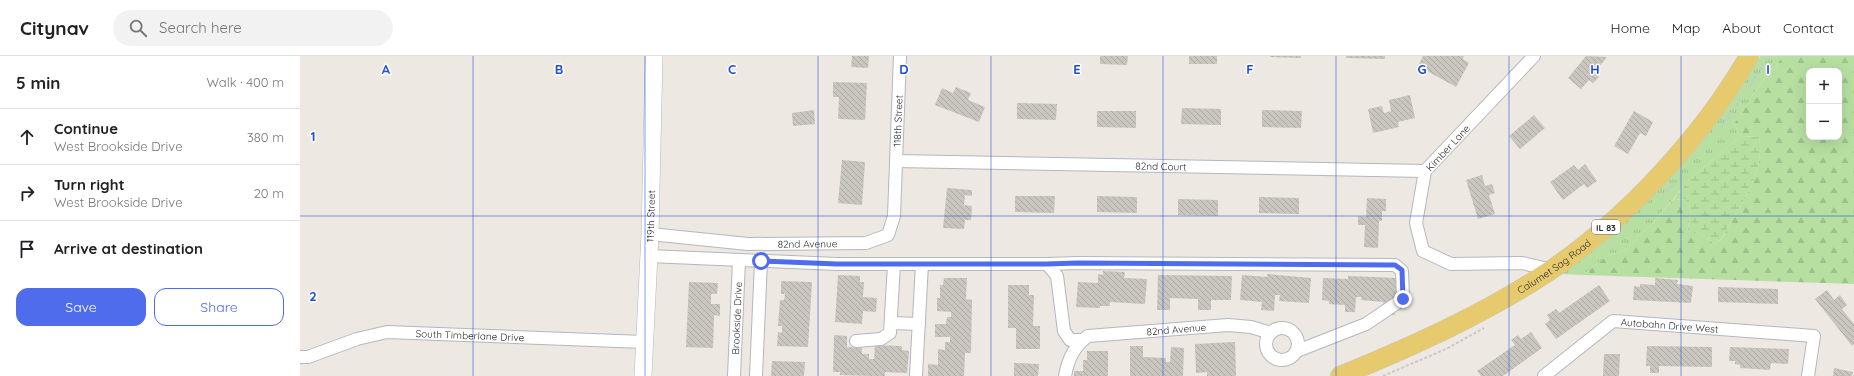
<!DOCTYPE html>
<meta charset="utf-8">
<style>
:root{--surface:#fff;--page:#f2f2f2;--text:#202124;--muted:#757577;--line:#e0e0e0;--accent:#4f6ced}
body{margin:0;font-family:Quicksand,sans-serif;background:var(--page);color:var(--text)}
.controls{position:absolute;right:12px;top:12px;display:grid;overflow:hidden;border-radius:8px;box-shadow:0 4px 16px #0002}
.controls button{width:36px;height:36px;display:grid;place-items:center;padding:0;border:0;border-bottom:1px solid var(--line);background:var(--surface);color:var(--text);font:20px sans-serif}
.stop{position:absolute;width:12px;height:12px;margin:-9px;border:3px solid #4f6ced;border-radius:50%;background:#fff}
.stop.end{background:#4f6ced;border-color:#fff;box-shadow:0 1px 4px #0008}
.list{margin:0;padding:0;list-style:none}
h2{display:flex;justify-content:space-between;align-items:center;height:52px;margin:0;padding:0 16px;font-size:17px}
h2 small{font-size:13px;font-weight:400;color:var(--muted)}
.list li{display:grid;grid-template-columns:26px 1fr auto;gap:12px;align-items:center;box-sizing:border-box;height:56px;padding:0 16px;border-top:1px solid var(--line)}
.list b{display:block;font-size:15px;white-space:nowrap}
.list p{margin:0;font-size:13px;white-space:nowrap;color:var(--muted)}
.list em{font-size:13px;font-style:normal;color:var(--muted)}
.actions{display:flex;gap:8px;padding:12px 16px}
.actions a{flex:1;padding:9px 0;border:1px solid var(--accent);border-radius:12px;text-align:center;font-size:14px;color:var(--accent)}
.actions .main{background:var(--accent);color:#fff}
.icon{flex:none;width:22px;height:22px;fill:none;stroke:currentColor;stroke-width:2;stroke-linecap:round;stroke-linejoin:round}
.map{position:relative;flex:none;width:1554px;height:320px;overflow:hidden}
header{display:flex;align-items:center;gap:24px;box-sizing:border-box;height:56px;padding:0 20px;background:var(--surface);border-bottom:1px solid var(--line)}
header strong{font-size:19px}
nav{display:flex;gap:22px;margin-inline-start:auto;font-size:14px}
.search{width:280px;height:36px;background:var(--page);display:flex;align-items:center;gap:10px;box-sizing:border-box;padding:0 14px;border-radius:22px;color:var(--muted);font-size:15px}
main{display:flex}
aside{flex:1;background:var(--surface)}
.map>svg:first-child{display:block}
.grass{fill:url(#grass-tufts)}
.forest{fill:url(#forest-firs);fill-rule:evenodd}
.wetland{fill:url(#wetland-marsh)}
.building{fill:url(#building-back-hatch)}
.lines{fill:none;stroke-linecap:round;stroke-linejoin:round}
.street-casing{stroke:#b4b7bf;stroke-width:14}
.secondary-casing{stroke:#b4b7bf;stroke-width:18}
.primary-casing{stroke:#c8c8c8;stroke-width:20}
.path{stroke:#c8c8c8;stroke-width:2;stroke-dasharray:3 2;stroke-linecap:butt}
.street{stroke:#fff;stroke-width:12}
.secondary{stroke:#fff;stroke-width:17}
.primary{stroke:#e7ca6d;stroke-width:19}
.route{stroke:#4f6ced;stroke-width:5}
.grid{fill:none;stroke:#1d4ed8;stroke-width:1;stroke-opacity:0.55}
.labels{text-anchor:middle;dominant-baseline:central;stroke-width:3;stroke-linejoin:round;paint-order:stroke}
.shield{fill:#fff;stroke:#6c6c6c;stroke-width:1}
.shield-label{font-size:9px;font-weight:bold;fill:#2d2d2d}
.street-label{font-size:10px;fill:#2d2d2d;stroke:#fff}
.grid-label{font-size:13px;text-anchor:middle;font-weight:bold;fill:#1d4ed8;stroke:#fff;stroke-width:3;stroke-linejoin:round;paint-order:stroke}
</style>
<header>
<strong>Citynav</strong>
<div class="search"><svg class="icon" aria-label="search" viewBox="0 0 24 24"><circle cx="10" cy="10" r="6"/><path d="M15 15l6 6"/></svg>Search here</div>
<nav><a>Home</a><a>Map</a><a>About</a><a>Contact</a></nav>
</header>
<main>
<aside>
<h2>5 min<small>Walk · 400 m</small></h2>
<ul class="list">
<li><svg class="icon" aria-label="ahead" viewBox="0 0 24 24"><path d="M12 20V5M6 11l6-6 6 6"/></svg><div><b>Continue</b><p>West Brookside Drive</p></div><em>380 m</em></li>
<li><svg class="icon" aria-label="right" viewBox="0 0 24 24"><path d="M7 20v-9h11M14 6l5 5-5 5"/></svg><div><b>Turn right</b><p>West Brookside Drive</p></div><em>20 m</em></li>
<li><svg class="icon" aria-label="arrive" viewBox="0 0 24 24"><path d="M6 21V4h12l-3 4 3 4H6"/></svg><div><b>Arrive at destination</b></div></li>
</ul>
<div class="actions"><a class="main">Save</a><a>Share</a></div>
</aside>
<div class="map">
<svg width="1554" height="320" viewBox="0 0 1554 320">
<defs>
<pattern id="grass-tufts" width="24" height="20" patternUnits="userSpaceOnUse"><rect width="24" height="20" fill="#b7dfa2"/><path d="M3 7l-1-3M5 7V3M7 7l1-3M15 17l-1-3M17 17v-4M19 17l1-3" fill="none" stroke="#9ec08c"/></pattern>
<pattern id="forest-firs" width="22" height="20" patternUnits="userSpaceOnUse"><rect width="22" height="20" fill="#b7dfa2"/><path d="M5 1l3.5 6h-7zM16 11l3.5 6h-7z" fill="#9ec08c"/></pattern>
<pattern id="wetland-marsh" width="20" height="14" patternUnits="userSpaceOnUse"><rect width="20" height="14" fill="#b7dfa2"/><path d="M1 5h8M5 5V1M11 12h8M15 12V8" fill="none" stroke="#9ec08c"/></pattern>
<pattern id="building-back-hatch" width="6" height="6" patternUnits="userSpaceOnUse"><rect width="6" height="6" fill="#c9c6bf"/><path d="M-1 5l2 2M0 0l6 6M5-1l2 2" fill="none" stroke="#adaaa4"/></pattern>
</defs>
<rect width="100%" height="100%" fill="#ede8e1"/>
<!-- grass -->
<path class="grass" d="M1460,0H1482L1476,11L1462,25L1434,68L1441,80L1390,123L1353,167L1325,194L1307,200L1283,219L1261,218L1439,33Z"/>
<!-- forest -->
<path class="forest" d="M1482,0H1554V228L1283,219L1307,200L1325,194L1353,167L1373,144L1385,143L1391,154L1387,176L1402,178L1414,188C1426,181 1424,178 1430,167C1446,142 1465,112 1459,81L1441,80L1434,68L1462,25L1476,11ZM1509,15H1539V81H1509Z"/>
<!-- wetland -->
<path class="wetland" d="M1441,80L1459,81C1465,112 1446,142 1430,167C1424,178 1425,181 1414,188L1402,178L1387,177L1391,154L1385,143L1373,144L1390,123Z"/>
<!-- building -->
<path class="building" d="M552,0H569L568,12L551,11Z
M800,0H828L827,9L800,8Z
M889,0H917V8H889Z
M970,0H1001V2L970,1Z
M1046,0H1085V3L1046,2Z
M1123,0H1164L1163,3L1169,7L1156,31L1118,10Z
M1286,0L1307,1L1294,17L1299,21L1293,27L1289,24L1281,33L1268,22Z
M533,26L567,27L565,64L538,63L539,41H533Z
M656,31L671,37L668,44L685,51L679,66L635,49L642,32L653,37Z
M1110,39L1115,62L1098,66L1099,71L1073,77L1068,53L1082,50L1084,57L1091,55L1089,44Z
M717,47L757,48L756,64L717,63Z
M882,52L921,53V69L881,68Z
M514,54L515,68L493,70L492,57Z
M962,54L1002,55L1001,72L962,71Z
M797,55H836V72L797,71Z
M1334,55L1353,66L1346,80L1340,77L1328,98L1314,90Z
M1234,59L1245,72L1220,93L1209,80Z
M542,104L565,106L562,149L538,147Z
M1285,108L1297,125L1287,132L1284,128L1263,144L1250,126L1274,109L1278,114Z
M1182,119L1185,130L1192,128L1195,137L1189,139L1195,158L1178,163L1166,124Z
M647,132L672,134V140L665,139L664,149L672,150L671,164H665L664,173L643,172Z
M715,140H755L754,157L715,156Z
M797,140L837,141V157L797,156Z
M959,141L999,142V158L959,157Z
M1067,142L1086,143V155H1082V165H1079L1078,192L1064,191L1065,169H1058V160L1066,161Z
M878,143L918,144V160L878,159Z
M803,215L825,216L824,222L847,223L845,248L810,246V250H800V252L776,251L778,226L798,227V218L803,219Z
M967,218L1011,222L1009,247L979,245L980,239H975L974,255L961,254L962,246L940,244L942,219L967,221Z
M538,219L560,220V226H564L563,241L577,242L576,256L563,255L562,268L535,266Z
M858,219L932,220L931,244H911V254H898V243L870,242V254H857Z
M1048,220L1097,222L1095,259H1082L1083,246L1061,244V241H1056L1055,256H1045V249L1029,248V245L1022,244L1023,222L1048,223Z
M644,222H667L666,243L672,244L671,297H665L664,320H628V308L638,309V293L645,294V286H650V281H635V268H646L647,261H651V256L637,255V242H640V229H643Z
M1355,222L1378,224L1377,228L1393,230L1391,247L1333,244L1334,230L1340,231V228L1355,229Z
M481,225L512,226L508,291L477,290L478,276L482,277V270H478L480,244H484L485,238H481Z
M389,226L418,227L417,238H411V248H420V260L414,259L413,292L386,291Z
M708,229H729V239H734L733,270H740V293H716V272H708Z
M1299,229L1310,245L1256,283L1245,268L1250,264L1247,259L1256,253L1259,257Z
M1418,231L1478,233V248L1418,246Z
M1527,234L1534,244L1540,239L1547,249L1542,253L1554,268V288L1552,290L1515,243Z
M1231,276L1242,292L1203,320H1181L1177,315L1215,289L1211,284L1218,279L1221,283Z
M534,279L547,280V291L562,292V298H569V303H574L575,289L602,290V294L609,295L607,317L585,316V320H572L540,319V316H533Z
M935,286L936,320H907V316L896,317L895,288Z
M830,290H843V301L866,302V306H870L871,291L884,292L883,320H830Z
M1347,290L1412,291V311L1359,310V317H1350V310H1346Z
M1430,291L1489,293L1488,308L1471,307L1470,314L1440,312V309L1435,308V305H1429Z
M787,295H808V320H774V315H783V304H787Z
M1304,298H1320L1319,320H1303Z
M472,305L505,306L504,320H471Z
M714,307L739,308L738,320H714Z
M1534,312L1553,316L1552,320H1533Z"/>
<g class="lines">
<defs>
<g id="street">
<path d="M1234,0L1125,115L1116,167L1123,195L1151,208L1222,207L1252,214"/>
<path id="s1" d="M596,105L1125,115"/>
<path id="s2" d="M350,178L448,188L566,187L588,179L594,160L600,0"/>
<path d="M349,200L537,208H747L778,207L1095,209L1102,215L1103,243L1066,268L997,295"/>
<path d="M747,208L757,220L764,275L770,284H782"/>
<path d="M592,267L619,268"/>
<circle cx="982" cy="288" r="16"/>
<path d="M556,285L581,283L590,277L594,208"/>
<path id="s3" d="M0,301H8L57,283L87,276L344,286"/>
<path d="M616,319L622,208"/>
<path id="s4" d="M434,320L439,204"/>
<path d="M456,320L461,205"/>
<path id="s5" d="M765,320C768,303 774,290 788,280L928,269L951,271L971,277"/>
<path id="s6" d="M1244,320L1313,265L1514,280L1508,320"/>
</g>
<g id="secondary">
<path id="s7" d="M343,320L350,178L354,0"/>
</g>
<g id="primary">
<path id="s8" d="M1040,320C1113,290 1185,258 1251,214C1327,162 1403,80 1449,0"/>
</g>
</defs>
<!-- street casing -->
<use href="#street" class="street-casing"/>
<!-- secondary casing -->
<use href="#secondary" class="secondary-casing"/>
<!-- primary casing -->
<use href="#primary" class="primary-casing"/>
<!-- path -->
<path class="path" d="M1449,31L1469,0
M1422,70L1441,43
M1363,139L1373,129
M1083,320L1146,293L1184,272"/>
<!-- street -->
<use href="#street" class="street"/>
<!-- secondary -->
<use href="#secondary" class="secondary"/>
<!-- primary -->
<use href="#primary" class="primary"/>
</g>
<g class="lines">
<!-- route -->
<path class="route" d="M461,205L537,208H747L778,207L1095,209L1102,214L1103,243"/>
</g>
<!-- grid -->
<path class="grid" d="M173,0V320M345,0V320M518,0V320M691,0V320M863,0V320M1036,0V320M1209,0V320M1381,0V320M0,160H1554"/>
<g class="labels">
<!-- shield labels -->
<rect class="shield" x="1292" y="164" width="28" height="14" rx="3"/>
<g class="shield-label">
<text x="1306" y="171">IL 83</text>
</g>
<!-- street labels -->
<g class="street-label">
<text stroke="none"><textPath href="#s2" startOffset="355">118th Street</textPath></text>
<text transform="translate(1148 92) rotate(-47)">Kimber Lane</text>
<text stroke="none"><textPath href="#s1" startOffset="265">82nd Court</textPath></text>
<text stroke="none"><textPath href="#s7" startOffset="160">119th Street</textPath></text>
<text stroke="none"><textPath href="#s2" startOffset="158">82nd Avenue</textPath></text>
<text stroke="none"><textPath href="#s8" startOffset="241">Calumet Sag Road</textPath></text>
<text stroke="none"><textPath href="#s4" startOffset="58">Brookside Drive</textPath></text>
<text stroke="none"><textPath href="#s6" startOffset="145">Autobahn Drive West</textPath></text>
<text stroke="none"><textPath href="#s5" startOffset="136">82nd Avenue</textPath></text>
<text stroke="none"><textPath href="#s3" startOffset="174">South Timberlane Drive</textPath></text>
</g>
</g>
<g class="grid-label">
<text x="86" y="18">A</text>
<text x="259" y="18">B</text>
<text x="432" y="18">C</text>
<text x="604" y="18">D</text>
<text x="777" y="18">E</text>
<text x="950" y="18">F</text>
<text x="1122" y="18">G</text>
<text x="1295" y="18">H</text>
<text x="1468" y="18">I</text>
<text x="13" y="85">1</text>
<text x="13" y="245">2</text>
</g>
</svg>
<div class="controls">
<button>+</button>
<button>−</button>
</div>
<div class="stop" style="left:461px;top:205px"></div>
<div class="stop end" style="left:1103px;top:243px"></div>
</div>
</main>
